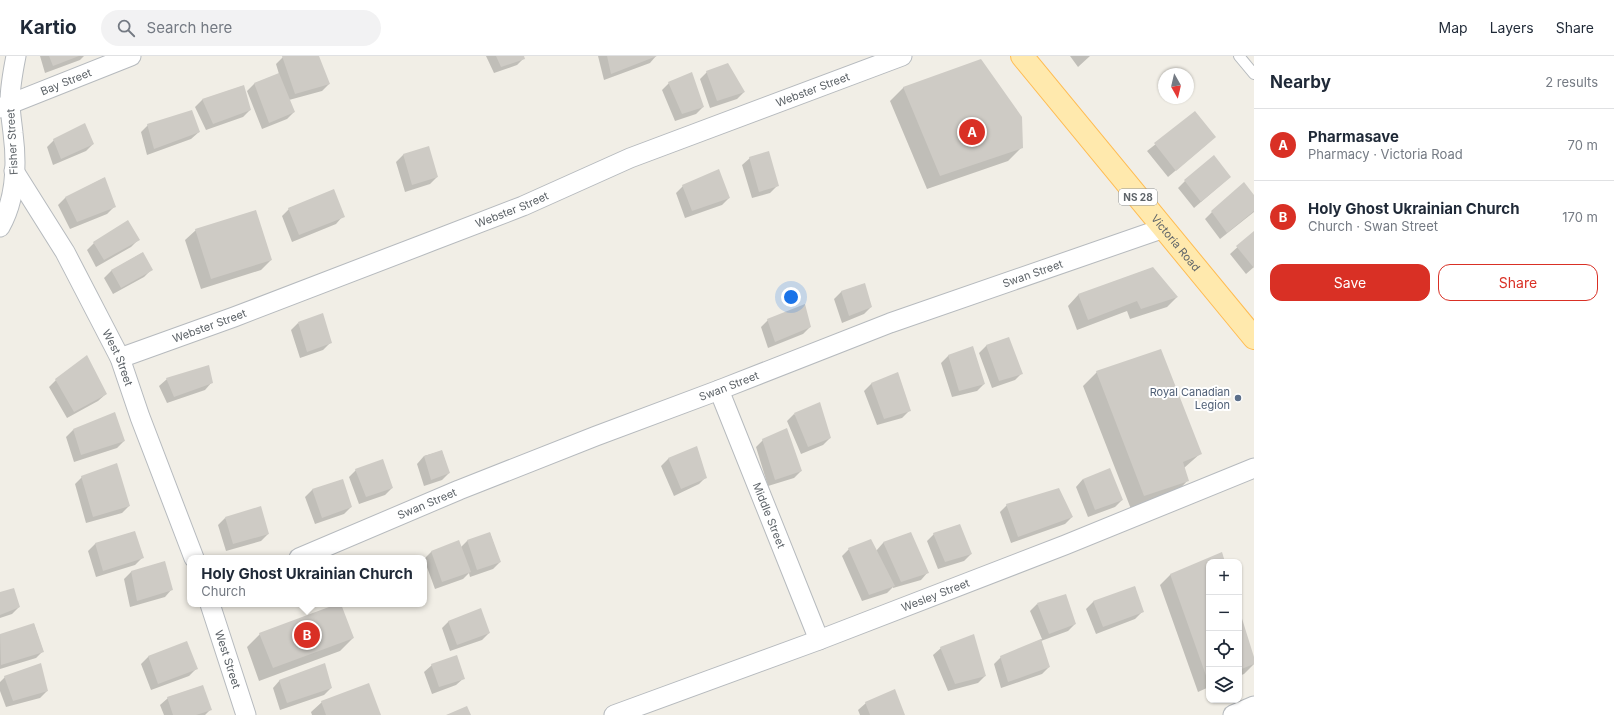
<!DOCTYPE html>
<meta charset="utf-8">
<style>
:root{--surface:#fff;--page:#f2f2f3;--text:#1f2937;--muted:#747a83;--line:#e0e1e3;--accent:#d93025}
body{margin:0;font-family:Inter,sans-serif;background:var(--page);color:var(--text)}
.controls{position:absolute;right:12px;bottom:12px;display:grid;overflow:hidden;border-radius:8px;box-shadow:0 1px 3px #0004}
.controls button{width:36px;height:36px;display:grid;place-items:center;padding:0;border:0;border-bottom:1px solid var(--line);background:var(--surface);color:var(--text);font:20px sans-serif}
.compass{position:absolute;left:1158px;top:12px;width:36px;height:36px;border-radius:50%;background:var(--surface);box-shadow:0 1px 3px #0004;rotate:172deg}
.you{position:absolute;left:791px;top:241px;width:14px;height:14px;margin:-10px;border:3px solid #fff;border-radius:50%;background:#1a73e8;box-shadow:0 0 0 6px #1a73e833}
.badge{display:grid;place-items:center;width:26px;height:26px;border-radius:50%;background:var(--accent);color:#fff;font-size:13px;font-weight:700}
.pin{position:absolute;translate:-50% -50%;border:2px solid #fff;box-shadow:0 1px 4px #0006}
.popup{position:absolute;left:187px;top:499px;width:240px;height:52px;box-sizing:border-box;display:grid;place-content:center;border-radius:8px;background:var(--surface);filter:drop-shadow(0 1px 3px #0005);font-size:13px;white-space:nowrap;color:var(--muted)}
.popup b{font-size:15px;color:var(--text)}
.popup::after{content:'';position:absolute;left:50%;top:100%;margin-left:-8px;border:8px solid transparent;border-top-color:var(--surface)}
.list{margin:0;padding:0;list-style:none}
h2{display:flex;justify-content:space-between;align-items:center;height:52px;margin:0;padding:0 16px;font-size:17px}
h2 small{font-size:13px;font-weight:400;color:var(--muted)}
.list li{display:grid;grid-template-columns:26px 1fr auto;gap:12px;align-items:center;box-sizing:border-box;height:72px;padding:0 16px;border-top:1px solid var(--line)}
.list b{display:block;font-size:15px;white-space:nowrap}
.list p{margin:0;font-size:13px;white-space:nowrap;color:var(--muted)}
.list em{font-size:13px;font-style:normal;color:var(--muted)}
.actions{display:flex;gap:8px;padding:12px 16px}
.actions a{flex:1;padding:9px 0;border:1px solid var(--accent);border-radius:12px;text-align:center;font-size:14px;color:var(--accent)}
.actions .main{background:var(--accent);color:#fff}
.icon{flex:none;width:22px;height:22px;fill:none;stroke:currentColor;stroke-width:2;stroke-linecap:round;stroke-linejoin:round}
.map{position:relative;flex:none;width:1254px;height:659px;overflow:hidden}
header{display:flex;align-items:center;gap:24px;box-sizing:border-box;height:56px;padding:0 20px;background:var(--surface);border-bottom:1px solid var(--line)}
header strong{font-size:19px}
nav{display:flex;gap:22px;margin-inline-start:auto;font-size:14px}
.search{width:280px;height:36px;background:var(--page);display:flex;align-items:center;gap:10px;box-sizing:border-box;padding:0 14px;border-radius:22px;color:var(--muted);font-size:15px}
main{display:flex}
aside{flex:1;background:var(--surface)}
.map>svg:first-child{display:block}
.shadow{fill:#0003}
.building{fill:#cecbc5}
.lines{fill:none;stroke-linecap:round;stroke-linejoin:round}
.service-casing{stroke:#b6babe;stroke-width:12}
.minor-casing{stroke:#b6babe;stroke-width:21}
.primary-casing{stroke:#ffbc52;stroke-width:24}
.service{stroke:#fff;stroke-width:10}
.minor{stroke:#fff;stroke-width:19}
.primary{stroke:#ffe9ad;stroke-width:22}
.service-dot{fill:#5c6f8a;stroke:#fff;stroke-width:1.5}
.labels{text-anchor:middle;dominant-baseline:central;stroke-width:4;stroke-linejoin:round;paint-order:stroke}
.shield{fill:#fff;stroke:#8e9295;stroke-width:1}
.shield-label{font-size:10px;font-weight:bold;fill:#5d6368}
.street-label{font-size:11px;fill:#5d6368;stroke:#fff}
.service-label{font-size:11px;fill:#4e5e75;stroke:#fff;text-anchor:end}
</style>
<header>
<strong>Kartio</strong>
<div class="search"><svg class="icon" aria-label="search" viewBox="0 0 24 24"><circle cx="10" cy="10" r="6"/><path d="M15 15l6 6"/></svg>Search here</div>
<nav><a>Map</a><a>Layers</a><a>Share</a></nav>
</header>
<main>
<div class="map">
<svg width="1254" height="659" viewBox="0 0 1254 659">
<rect width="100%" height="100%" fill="#f1eee6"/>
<!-- shadow -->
<path class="shadow" d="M40,0H84L80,4L45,17Z
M286,0H317L329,28L322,35L289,44L294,56L287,63L262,73L247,35L254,28L279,18L276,8L283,1Z
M486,0H523L524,2L517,9L494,17Z
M598,0H656L650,7L604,24Z
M1070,0H1090L1078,11Z
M707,16L744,36L737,43L710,52L700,23Z
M669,27L703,51L696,58L675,65L662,34Z
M243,30L250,54L243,61L206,74L195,51L202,44Z
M904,31L1022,91L1008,105L927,133L890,45Z
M1195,57L1207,88L1168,121L1147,95Z
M148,69L199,76L191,83L147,99L141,76Z
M54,84L93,88L86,95L53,109L47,91Z
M428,92L437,121L430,128L405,136L396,106L403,99Z
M750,102L777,130L770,137L752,142L742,109Z
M1230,121L1194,152L1178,132L1185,125Z
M104,122L114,151L107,158L70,173L58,149L65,142Z
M683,130L729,142L722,149L685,162L676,137Z
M1254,140V156L1220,183L1205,163L1212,156Z
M289,153L343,160L336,168L292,186L282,160Z
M196,174L271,204L261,214L201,233L185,184Z
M1254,176V211L1246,218L1230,198Z
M138,184L131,191L96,211L87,194L94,187Z
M142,197L151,214L144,221L113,238L104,222L111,215Z
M1152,212L1177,241L1167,251L1130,263L1127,255L1077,274L1068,250L1078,239Z
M864,228L871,251L864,258L842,267L834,243L841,236Z
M768,264L810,271L803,278L768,292L761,271Z
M298,267L330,287L323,294L300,302L291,274Z
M1008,282L1022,317L1015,324L992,332L979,297L986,290Z
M973,292L984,328L977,335L952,341L941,307L948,300Z
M208,310L212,326L205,334L167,347L159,330L167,323Z
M1097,316L1201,397L1184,412L1188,424L1175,438L1131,453L1083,330Z
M897,318L909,355L902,362L877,369L864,335L871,328Z
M56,324L106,338L98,345L67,362L49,331Z
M794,358L830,382L823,389L801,398L787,365Z
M73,374L124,385L117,392L74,406L66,381Z
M763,384L801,415L794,422L768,430L756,391Z
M697,392L706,421L699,428L674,440L661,410L668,403Z
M442,395L449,417L442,424L424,430L417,408L424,400Z
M356,414L392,432L385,439L359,448L349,421Z
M82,421L129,450L122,457L86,467L75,428Z
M1083,423L1122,444L1115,451L1088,461L1076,431Z
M342,424L351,451L344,458L315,468L305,441L312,434Z
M1007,449L1072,461L1065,468L1011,487L1000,456Z
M225,462L268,478L261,485L226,495L218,469Z
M134,476L142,502L135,509L96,521L88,495L95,488Z
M490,477L500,506L493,513L470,521L469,517L463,523L435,533L424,503L431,496L459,486L461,491L467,485Z
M910,477L928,516L921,524L893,532V531L887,537L862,545L842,500L849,493L876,495L883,487Z
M934,478L971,498L964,505L938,513L927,485Z
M1222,498L1224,506H1209V631L1198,636L1160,529L1170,519Z
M164,506L172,533L165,541L130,551L124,523L131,516Z
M1135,531L1142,556L1135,563L1096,578L1086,553L1093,546Z
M0,537L19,551L12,558L0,562Z
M340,548L353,582L340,595L259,625L247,591L260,578Z
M1037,548L1075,568L1068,575L1041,585L1049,611L1042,618L1001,632L994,608L1001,601L1042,583L1030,555Z
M1239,555L1254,604V608L1244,618L1239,620Z
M449,565L489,577L482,584L450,595L442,572Z
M34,568L43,595L36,602L0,613V579Z
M187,587L196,613L189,620L151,634L141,608L148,601Z
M941,592L985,620L978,627L948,635L933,599Z
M432,609L464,622L456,629L432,638L424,616Z
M5,621L47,635L40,642L6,651L0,635V626Z
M280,624L331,632L324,639L280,654L273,632Z
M168,642L211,653L205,659H164L160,649Z
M322,646L380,659H312L311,656Z
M866,647L904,659H860L858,654Z"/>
<!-- building -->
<path class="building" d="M49,0H79L53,10Z
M282,0H319L330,28L295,38Z
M496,0H524L525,3L501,11Z
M607,0H657L611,18Z
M981,3L1022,61L1023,92L940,120L903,31Z
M728,7L745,36L717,45L706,15Z
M692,16L704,51L682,58L668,26Z
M279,17L295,56L269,67L254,27Z
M244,29L251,54L213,68L202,43Z
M192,54L200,76L154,93L147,68Z
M1195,55L1216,81L1176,115L1154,87Z
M85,67L94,88L61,103L53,83Z
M429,90L438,121L412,129L403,98Z
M769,95L779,130L759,136L749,101Z
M1214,99L1231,121L1201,146L1184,124Z
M719,113L730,142L692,155L682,129Z
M105,121L116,151L77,166L65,141Z
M1244,126L1254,139V155L1227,177L1211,155Z
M334,133L345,161L299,179L288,152Z
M256,154L272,204L211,223L195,173Z
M128,164L140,184L104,204L93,186Z
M1254,175V212L1236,190Z
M143,196L153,214L121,232L111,214Z
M1153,211L1178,241L1141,253L1137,245L1088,264L1078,238Z
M865,227L872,251L849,260L841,235Z
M805,248L811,271L775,286L767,263Z
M323,257L332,287L307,296L298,266Z
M1009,281L1023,318L999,325L986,289Z
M973,290L985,328L959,335L948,299Z
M1161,293L1202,398L1183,406L1189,425L1144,440L1096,315Z
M87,299L107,338L74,356L55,323Z
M209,309L213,327L174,341L166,322Z
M898,316L911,355L884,363L871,327Z
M820,346L831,382L808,391L794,357Z
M115,356L125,385L81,399L73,373Z
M787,372L802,415L775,424L762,383Z
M697,390L707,422L681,433L668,402Z
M442,394L450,417L431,424L424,400Z
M383,403L393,432L366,441L355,413Z
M117,407L130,450L93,461L81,420Z
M1110,412L1123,444L1095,454L1083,423Z
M343,423L352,451L322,462L312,433Z
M1059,432L1073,461L1018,481L1006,448Z
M261,450L269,478L233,488L225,461Z
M960,468L972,498L945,506L933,477Z
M135,475L144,502L103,515L95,487Z
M490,476L501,506L477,514L467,484Z
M911,476L929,517L901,526L883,486Z
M871,483L895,530L869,539L848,492Z
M459,484L471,516L442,526L431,495Z
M1222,496L1225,506H1209V628L1170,518Z
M165,505L173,534L137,545L131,515Z
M1135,530L1144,556L1103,571L1093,545Z
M14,532L20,551L0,559V536Z
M1066,538L1076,568L1049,578L1037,547Z
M337,548H341L354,582L273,612L259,577Z
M481,552L490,577L457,589L448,565Z
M1239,553L1254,601V608L1239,614Z
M34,567L44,596L1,609L0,578Z
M974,578L986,620L955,628L940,591Z
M1041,583L1050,611L1008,626L1000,600Z
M187,585L198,613L158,628L148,600Z
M457,599L465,623L439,631L431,608Z
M41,607L48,635L13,645L4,620Z
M325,607L332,632L287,647L279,624Z
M369,627L381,659H326L321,645Z
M203,629L212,654L196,659H173L167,641Z
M895,633L905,659H870L865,646Z
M467,650L471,659H446Z"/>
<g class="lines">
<defs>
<path id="service" d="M1239,0L1254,18"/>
<g id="minor">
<path id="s1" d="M0,52L131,0"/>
<path id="s2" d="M14,115L65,196L120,302L140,361L194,502"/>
<path d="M0,171C16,143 17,108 13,77C12,67 10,56 10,46C10,30 13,15 16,0"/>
<path id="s3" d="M120,302L234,261L432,185L523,150L630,102L902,0"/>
<path id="s4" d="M719,334L819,584"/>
<path id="s5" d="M299,502L459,434L596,380L719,334L890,267L1164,172"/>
<path id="s6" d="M210,548L246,659"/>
<path id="s7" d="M614,659L819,584L1065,489L1254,412"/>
<path d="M1233,659L1254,650"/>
</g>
<g id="primary">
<path id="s8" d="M1022,0L1254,282"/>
</g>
</defs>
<!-- service casing -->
<use href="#service" class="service-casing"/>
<!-- minor casing -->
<use href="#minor" class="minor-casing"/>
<!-- primary casing -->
<use href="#primary" class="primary-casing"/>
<!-- service -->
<use href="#service" class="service"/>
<!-- minor -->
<use href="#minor" class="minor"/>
<!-- primary -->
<use href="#primary" class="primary"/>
</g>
<!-- markers -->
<circle class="service-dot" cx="1238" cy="342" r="4"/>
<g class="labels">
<!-- shield labels -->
<rect class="shield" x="1119" y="133" width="38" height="16" rx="3"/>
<g class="shield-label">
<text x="1138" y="141">NS 28</text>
</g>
<!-- street labels -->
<g class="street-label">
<text stroke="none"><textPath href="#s1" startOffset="71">Bay Street</textPath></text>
<text stroke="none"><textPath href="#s3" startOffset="743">Webster Street</textPath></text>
<text transform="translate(12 86) rotate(-93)">Fisher Street</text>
<text stroke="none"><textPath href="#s3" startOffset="419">Webster Street</textPath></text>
<text stroke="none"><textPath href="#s8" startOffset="242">Victoria Road</textPath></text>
<text stroke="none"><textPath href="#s5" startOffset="787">Swan Street</textPath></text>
<text stroke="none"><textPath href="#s3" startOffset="95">Webster Street</textPath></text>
<text stroke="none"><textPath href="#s2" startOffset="214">West Street</textPath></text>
<text stroke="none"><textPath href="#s5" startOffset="463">Swan Street</textPath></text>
<text stroke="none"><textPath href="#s5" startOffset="139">Swan Street</textPath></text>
<text stroke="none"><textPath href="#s4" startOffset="135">Middle Street</textPath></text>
<text stroke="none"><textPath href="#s7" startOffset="343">Wesley Street</textPath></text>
<text stroke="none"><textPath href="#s6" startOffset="58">West Street</textPath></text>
</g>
<!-- service labels -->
<g class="service-label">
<text x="1230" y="336">Royal Canadian<tspan x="1230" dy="13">Legion</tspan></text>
</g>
</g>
</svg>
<div class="controls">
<button>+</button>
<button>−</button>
<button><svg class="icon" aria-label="locate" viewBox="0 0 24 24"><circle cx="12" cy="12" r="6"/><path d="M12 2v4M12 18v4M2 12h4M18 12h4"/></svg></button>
<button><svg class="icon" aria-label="layers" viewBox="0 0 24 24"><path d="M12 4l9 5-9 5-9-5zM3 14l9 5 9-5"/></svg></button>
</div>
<svg class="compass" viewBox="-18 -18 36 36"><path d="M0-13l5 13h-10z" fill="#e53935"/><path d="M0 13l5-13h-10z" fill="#747a83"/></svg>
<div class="you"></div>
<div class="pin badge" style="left:972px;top:76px">A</div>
<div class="pin badge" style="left:307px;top:579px">B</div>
<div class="popup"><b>Holy Ghost Ukrainian Church</b>Church</div>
</div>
<aside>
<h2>Nearby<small>2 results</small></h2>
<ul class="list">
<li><span class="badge">A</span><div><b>Pharmasave</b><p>Pharmacy · Victoria Road</p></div><em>70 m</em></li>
<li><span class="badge">B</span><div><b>Holy Ghost Ukrainian Church</b><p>Church · Swan Street</p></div><em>170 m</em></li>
</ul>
<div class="actions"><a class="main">Save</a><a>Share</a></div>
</aside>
</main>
